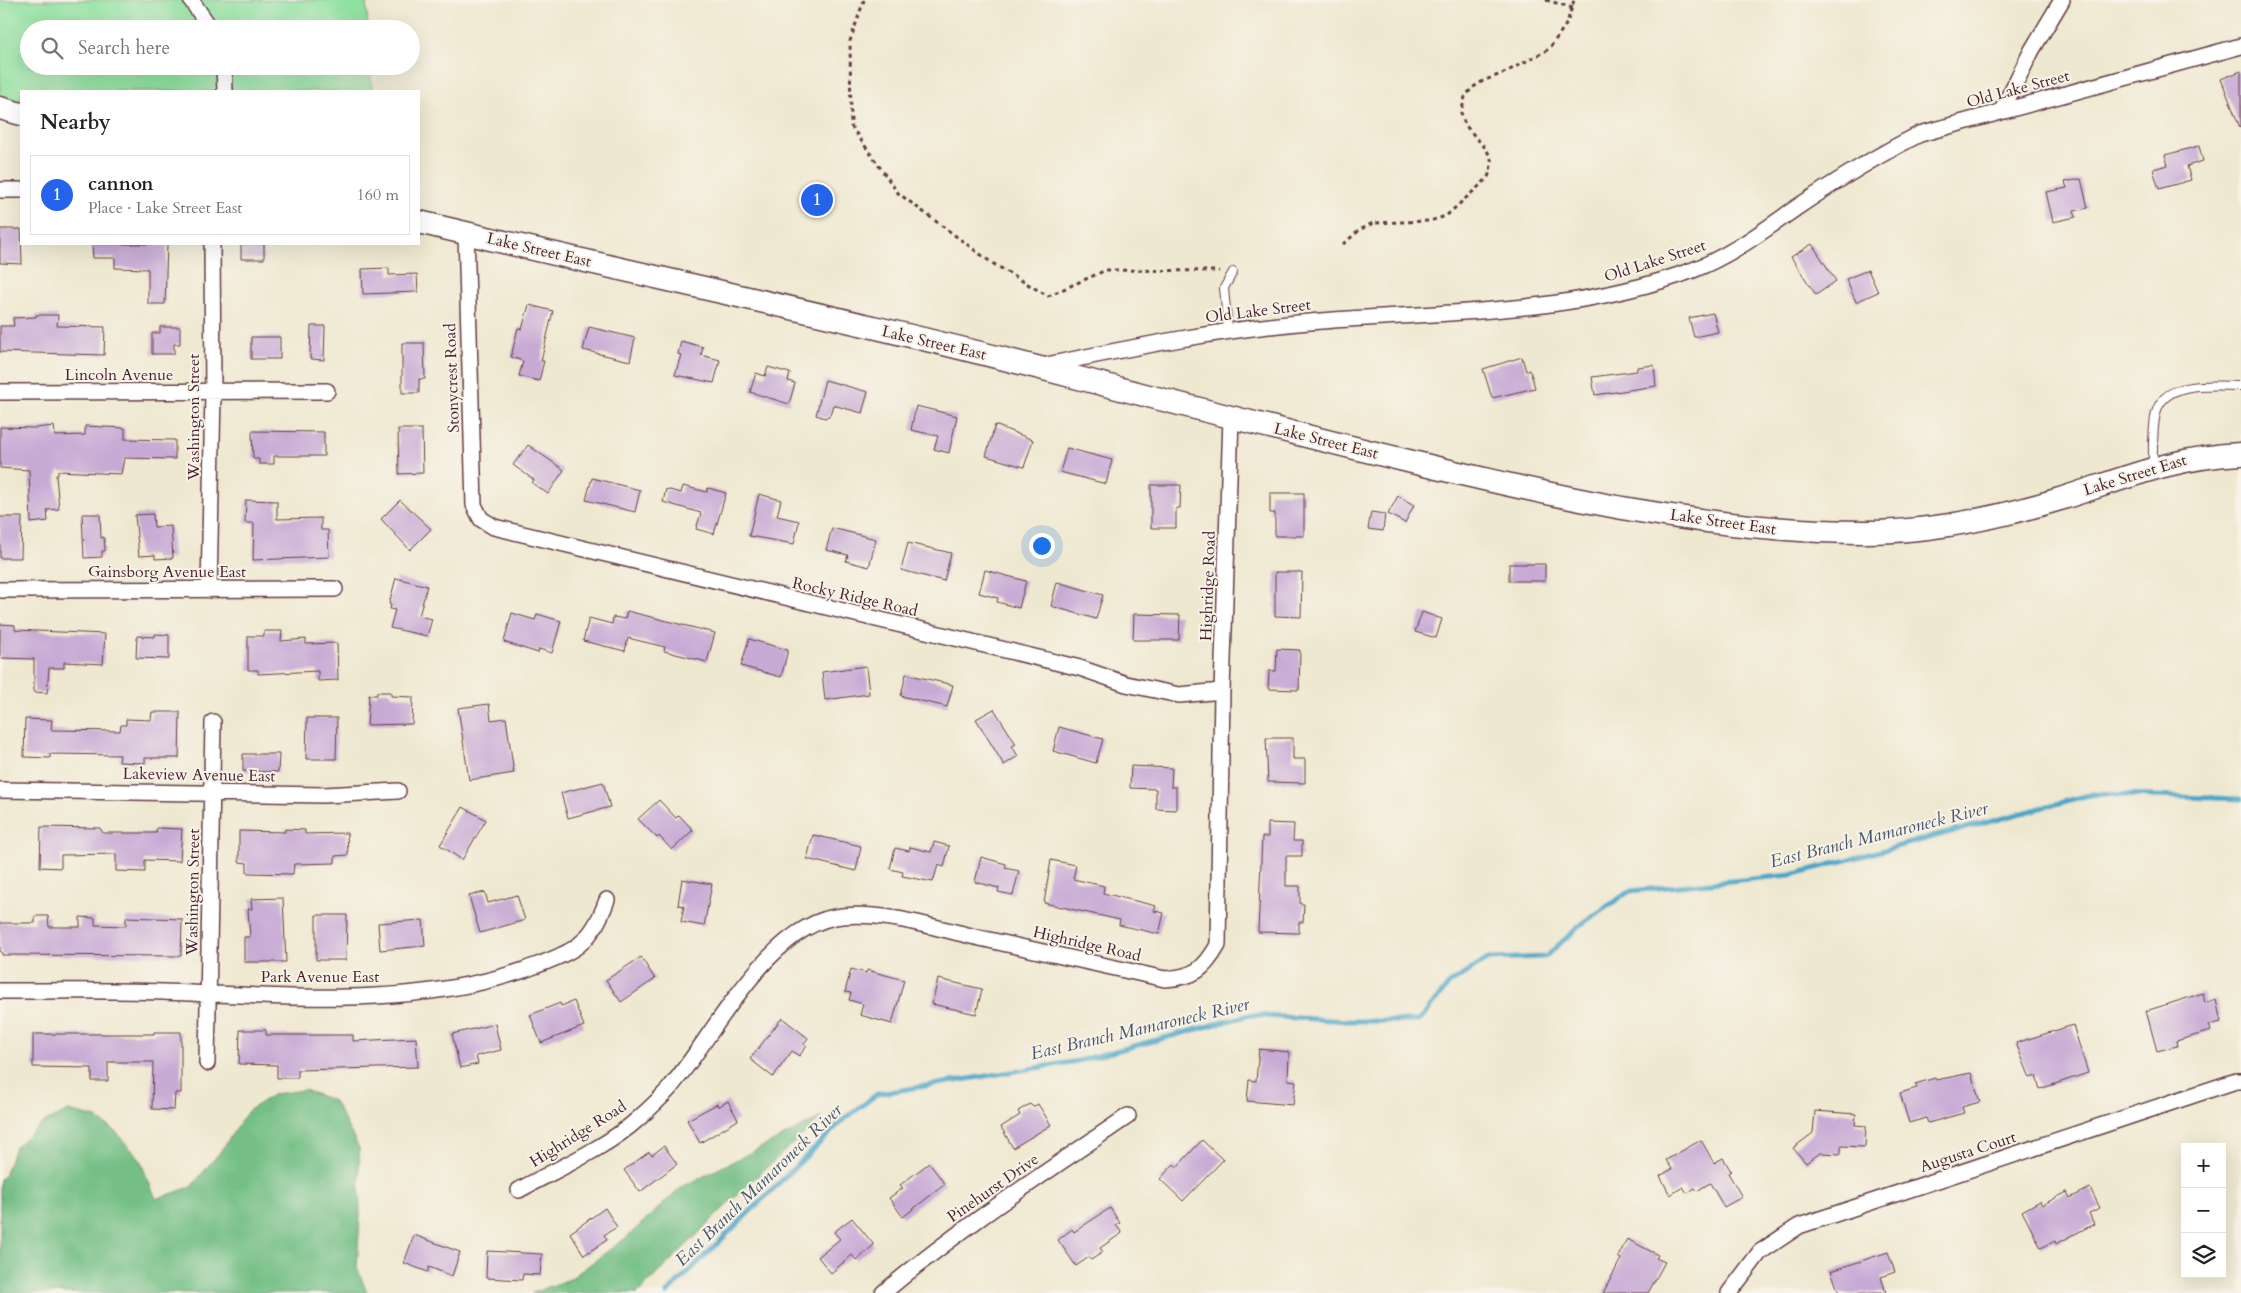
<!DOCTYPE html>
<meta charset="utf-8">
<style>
:root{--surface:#fff;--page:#f6f6f6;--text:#202124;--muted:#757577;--line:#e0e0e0;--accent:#2563eb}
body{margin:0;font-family:Cardo,serif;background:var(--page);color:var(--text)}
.controls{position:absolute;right:15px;bottom:15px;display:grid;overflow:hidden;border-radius:0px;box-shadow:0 5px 20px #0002}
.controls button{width:45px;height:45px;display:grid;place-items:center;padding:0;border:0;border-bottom:1px solid var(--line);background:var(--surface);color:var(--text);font:25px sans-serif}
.you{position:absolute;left:1041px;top:545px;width:18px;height:18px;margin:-12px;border:4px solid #fff;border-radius:50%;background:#1a73e8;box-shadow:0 0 0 8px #1a73e833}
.badge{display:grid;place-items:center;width:32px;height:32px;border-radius:50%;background:var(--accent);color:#fff;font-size:16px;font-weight:700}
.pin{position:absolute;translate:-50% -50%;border:2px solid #fff;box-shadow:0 1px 5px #0006}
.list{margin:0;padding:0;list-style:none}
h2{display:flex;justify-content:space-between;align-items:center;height:65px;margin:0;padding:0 20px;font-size:21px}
h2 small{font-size:16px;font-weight:400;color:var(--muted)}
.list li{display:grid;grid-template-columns:32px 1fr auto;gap:15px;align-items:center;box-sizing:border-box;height:80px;margin:0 10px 10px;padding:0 10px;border:1px solid var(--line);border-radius:0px}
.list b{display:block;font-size:19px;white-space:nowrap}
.list p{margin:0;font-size:16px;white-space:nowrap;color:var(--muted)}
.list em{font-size:16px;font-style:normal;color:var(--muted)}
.icon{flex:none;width:28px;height:28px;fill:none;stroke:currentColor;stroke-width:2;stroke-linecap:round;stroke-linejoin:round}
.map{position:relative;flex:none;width:2241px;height:1293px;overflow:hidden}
.search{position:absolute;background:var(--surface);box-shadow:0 5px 20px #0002;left:20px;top:20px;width:400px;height:55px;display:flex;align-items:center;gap:12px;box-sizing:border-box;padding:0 18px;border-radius:28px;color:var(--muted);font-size:19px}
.panel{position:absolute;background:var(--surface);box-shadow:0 5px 20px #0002;left:20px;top:90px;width:400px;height:155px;border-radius:0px}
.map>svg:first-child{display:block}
.green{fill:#90e1a0;stroke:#6d8066}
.forest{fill:#74bf86;stroke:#5f6f58}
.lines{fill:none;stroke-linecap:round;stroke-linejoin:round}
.stream{stroke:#4ba5c8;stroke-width:5}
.building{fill:#c8abd5}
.lane-casing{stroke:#633d44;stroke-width:10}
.street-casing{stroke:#633d44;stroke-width:18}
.secondary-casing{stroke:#633d44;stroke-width:25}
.path{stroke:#633d44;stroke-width:3;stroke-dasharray:4 4;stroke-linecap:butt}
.lane{stroke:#fff;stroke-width:8}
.street{stroke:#fff;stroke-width:15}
.secondary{stroke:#fff;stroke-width:22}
.labels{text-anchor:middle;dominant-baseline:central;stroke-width:4;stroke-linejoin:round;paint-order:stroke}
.street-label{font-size:16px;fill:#4a1f2b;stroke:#f7f3e8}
.water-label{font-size:18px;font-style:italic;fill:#4a556a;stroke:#f7f3e8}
</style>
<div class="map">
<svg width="2241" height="1293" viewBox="0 0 2241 1293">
<rect width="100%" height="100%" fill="#f7f3e8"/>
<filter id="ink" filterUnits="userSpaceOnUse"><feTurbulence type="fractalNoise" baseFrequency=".02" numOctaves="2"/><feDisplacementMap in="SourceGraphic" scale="10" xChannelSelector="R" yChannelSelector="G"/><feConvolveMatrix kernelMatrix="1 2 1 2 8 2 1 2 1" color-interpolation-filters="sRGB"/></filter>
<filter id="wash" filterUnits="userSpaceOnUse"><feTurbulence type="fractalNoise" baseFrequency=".0096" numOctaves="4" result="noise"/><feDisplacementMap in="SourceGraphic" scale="20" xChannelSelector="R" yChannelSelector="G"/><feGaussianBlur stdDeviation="1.12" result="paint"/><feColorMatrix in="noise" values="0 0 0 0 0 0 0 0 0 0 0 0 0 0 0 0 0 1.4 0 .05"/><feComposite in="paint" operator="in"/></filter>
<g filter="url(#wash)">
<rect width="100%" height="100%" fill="#efe8d0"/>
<!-- green -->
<path class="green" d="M0,0H366L368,29H29V66H370L372,91H21V103L0,97Z"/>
<!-- forest -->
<path class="forest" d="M305,1090L334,1101L359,1148L360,1216L357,1267L367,1293H0V1179L4,1176L15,1147L43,1123L69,1111L96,1118L116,1132L139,1158L156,1199L191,1187L220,1152L248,1111L274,1094Z
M822,1117L743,1189L638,1293H532L570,1279L627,1237L682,1187Z"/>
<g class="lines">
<!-- stream -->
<path class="stream" d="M667,1293L842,1121L877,1094L1078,1061L1250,1015L1347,1021H1419L1450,983L1488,959L1545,957L1583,923L1630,891L1791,875L2093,794L2241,799"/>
</g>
<g id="blocks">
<!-- building -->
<path class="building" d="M2241,71V128H2240L2221,79Z
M2199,146L2203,161L2187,166L2191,180L2159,189L2153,169L2168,165L2165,155Z
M2081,179L2088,208L2074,211L2076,217L2053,222L2046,192L2067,188L2065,182Z
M0,229H21L22,264L0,263Z
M92,244H167L165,304H148V269L115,268V258H93Z
M241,244H264V259H241Z
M1812,244L1836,281L1816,295L1791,257Z
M389,268V275L417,274L418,292L363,294L362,269Z
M1868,270L1878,292L1856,302L1846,279Z
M529,305L553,311L541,361H544L539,381L519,376L523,361L511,357L518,328L522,329Z
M1713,313L1718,332L1694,337L1689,318Z
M36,315H58L57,326L105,327L104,355L0,352V326H14L13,318L36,317Z
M311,326H325L324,360L310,359Z
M160,327H180V344H174V354H152V333H160Z
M589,327L635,338L630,361L583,350Z
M251,337H280V359H251Z
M681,341L703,347L701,355L720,360L714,383L675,375L681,355L678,354Z
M402,343H424L425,379H419V393H402Z
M1522,357L1526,371L1530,370L1535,388L1492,398L1483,369Z
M1654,365L1656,386L1595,395L1592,377L1637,371V367Z
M768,367L790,373L788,381L795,383L789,404L750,392L756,373L765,376Z
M825,380L868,392L862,413L833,405L830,415L825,418L816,415Z
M916,406L957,416L949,453L934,449L938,436L911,430Z
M995,425L1033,440L1024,467L986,456Z
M54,426L55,436L85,435V426L125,428V439L175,440V459L124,458L121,474L58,471V475H56L59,509L47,510L48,521L31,523L29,470L0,468V427L35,428Z
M398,429H422L423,473L399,474Z
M252,431L324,432V456H274V464H259V459H253Z
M528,445L564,470L548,494L532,483L534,480L513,465Z
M1067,448L1112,460L1106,484L1060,472Z
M592,478L640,490L635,512L586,500Z
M1151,485H1181L1180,508H1176V528H1151Z
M683,486L707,492L708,488L726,493L714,534L696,529L701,513L663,502L666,489L681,493Z
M1270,493H1304V536H1275V513H1270Z
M759,494L781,500L777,516L799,521L794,544L749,536Z
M1398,496L1414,505L1405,523L1388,514Z
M246,500L277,501V519L321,518V530H328L329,557L253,560L254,523H245Z
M400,500L431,529L410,550L381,519Z
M1371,512L1385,514L1383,531L1368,529Z
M82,514H100L101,538L104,537L105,551H102V557L84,558Z
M153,514L154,527L171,526L173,558L155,559V555L139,556L135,515Z
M0,517H22L21,558H0Z
M832,528L876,539L869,567L846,561L848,555L826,550Z
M908,543L951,553L944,581L901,570Z
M1509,564H1545V581H1509Z
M985,570L1026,581L1019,608L997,602L998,598L979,593Z
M1275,572H1302L1301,617L1275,616Z
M396,578L427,586L419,616L432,619L427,636L390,628L395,610L390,609L391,605L389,604Z
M1057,582L1103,595L1096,619L1051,606Z
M627,611L715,633L707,662L664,651L665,647L628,638L625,651L583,641L589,618L612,624L613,617L625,619Z
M1422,612L1442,619L1436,638L1415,632Z
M512,613L535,620L537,614L561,621L552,653L539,649L538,653L504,642Z
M1134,614L1180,615L1179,640H1133Z
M0,624L15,625V630L105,634L103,664L64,662V668H49L47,693L34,692V659L0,658Z
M264,631H282L281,641L306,639V644L337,643L338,680L318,681V671L258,674V670H248V636H264Z
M155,634L169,635V659L136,658L137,636L155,637Z
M749,639L788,650L781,677L741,666Z
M1277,649L1300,650L1299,690L1268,689L1269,671H1276Z
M866,666L869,694L825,700L822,672Z
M906,674L953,685L947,707L901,696Z
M377,692H391V696L413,697L412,724L367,725L369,695H377Z
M489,704L491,720L506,718L514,773L469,780L458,708Z
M994,709L1016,744L1012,746L1018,756L1004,765L976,719Z
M152,712H180L179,758H145V763L119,762L120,755L50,754V758L24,757L25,719L52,720L51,730L120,731L121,725H126V719L151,720Z
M307,718H337L336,759H306Z
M1059,727L1103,739L1096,763L1053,751Z
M1266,738H1293V759H1305V783L1268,782Z
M243,754H279L278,772L243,771Z
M1131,766L1172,768L1171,787H1176V810L1156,809V789L1130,788Z
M603,782L610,807L568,818L561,793Z
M659,800L676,818L679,815L693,830L672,850L659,836L657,838L638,819Z
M463,807L486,820L462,860L440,845Z
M1268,823L1294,824L1293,841H1302V856H1286V886H1300V904H1304L1303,922H1299V933L1258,932L1262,837H1268Z
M41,827L100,828L103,833H156L157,828L182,829L180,861L145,860V872L116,871V854L61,855V868L40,867Z
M285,829L305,830V834L347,833L348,855L335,856V863L294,864L293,874L247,873V863L239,862V831L285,832Z
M813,835L861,846L856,871L807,859Z
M934,842L949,846L944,867L938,865L933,882L902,876L903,872L890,869L895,848L909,851L910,847L931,852Z
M981,857L1006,864L1005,868L1019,871L1013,895L998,892L999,888L975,882Z
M1051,860L1076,865L1073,879L1104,886L1103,893L1156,906L1154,911L1164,913L1159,934L1119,925L1120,920L1044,903Z
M682,879L712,884L704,926L681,922L684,906L678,905Z
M485,892L488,903L517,895L525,920L480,933L469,896Z
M283,898L286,962H244V937H250L248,909H252L251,899Z
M316,915H347L346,960H316Z
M35,916H48L49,927H80V917L95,918V925L126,926V917L182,919L181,956L2,955V952H0V923H35Z
M423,920L425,946L380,950L378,923Z
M641,957L655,979L621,1002L606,980Z
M851,969L866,973L867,970L904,980L892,1024L860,1015L863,1004L849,1000L851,993L845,992Z
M938,979L982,989L976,1014L932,1004Z
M2203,993L2205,1003L2216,1000L2221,1022L2209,1025L2211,1031L2176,1041L2177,1046L2157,1051L2146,1011Z
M574,1001L584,1026L541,1043L530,1015L560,1003L561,1006Z
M782,1018L808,1038L804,1044L807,1046L799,1056L792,1051L773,1077L750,1059Z
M495,1024L501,1050L476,1056L478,1064L460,1068L452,1034Z
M2073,1025L2088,1073L2040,1089L2036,1076L2030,1078L2016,1043Z
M240,1030H266V1035H353V1041L416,1038L418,1067L298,1070V1078H277V1065L239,1064Z
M154,1032H181V1093H175L174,1110L152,1109L153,1062H108V1081H92V1068L33,1067V1034H154Z
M1259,1049L1289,1052L1288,1080L1296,1081L1293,1105L1247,1101L1249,1080L1256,1081Z
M1971,1073L1980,1102L1962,1107L1964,1113L1928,1123L1926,1118L1909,1123L1900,1093L1917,1088L1915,1084L1935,1078L1936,1080Z
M728,1101L738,1120L700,1143L687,1120L717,1104L718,1107Z
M1030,1104L1033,1107L1038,1104L1051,1125L1013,1148L1001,1127L1020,1115L1018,1111Z
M1815,1111L1856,1114L1855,1125L1866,1126L1865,1147L1841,1146V1154L1820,1153L1806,1163L1793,1148L1813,1133Z
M1202,1140L1223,1160L1183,1201L1160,1179L1174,1164L1177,1167Z
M1701,1140L1714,1163L1723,1158L1731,1171L1728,1173L1742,1197L1724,1207L1710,1183L1697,1191L1695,1188L1687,1193L1683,1187L1670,1195L1660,1176L1672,1169L1666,1160Z
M664,1146L677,1164L640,1192L624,1170L649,1152L652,1155Z
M929,1163L945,1184L903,1217L889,1198L903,1188L900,1185Z
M2090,1188L2100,1208L2089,1213L2094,1224L2056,1244L2055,1241L2041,1248L2022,1211L2040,1201L2042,1205L2067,1192L2070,1198Z
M605,1208L617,1227L604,1235L607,1240L584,1255L570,1233Z
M1110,1208L1120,1223L1116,1225L1122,1233L1100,1248L1103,1252L1091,1260L1089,1257L1076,1266L1058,1240L1072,1229L1074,1232Z
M852,1218L874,1245L856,1260L852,1255L831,1273L818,1257L840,1239L834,1232Z
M414,1235L460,1252L452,1276L429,1267L428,1272L404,1263Z
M1627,1239L1658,1255L1656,1258L1665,1262L1648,1293H1603L1621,1259L1618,1257Z
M487,1251L542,1254L540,1275L523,1274L522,1280L486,1278Z
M1888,1252L1895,1272L1881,1277L1886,1293H1839L1831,1271Z"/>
</g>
</g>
<g filter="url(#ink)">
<use href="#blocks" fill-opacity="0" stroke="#633d44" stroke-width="1"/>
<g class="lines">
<defs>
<path id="lane" d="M1228,331L1224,288L1233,272
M2153,467C2153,449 2152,430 2156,413C2164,379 2215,386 2241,386"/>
<path id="street" d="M191,0L211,29
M224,66L225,91
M2001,112L2032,50L2062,0
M0,190H21
M466,233L474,505L481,519L494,527L1080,668L1126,684L1179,695L1222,691
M1042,366C1134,347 1227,328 1321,321C1447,311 1573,315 1693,270C1730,256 1763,231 1796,208C1836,181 1876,156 1920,134L2241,46
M0,392L327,391
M0,590L335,589
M209,590L213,393L212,244
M0,790L324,795L398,791
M0,991C54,991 109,990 163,992C282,996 410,1009 524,970C540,964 559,958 573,949C591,938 600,919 607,900
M207,1063L213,722
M519,1190C557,1169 606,1148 638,1119C648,1110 659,1100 668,1090C713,1038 769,922 842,916C885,912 929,926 971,936C1036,950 1100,965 1165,979C1194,977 1204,970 1218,945L1222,691L1231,418
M883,1293C960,1228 1045,1173 1128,1116
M1729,1293L1760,1252L1799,1226L2236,1081H2241"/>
<path id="secondary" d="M0,108L21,114
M419,222C635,274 852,319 1067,375C1179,404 1291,433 1404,460C1555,497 1710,532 1866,532C1932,532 1997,518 2060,499C2123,479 2173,457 2241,454"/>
</defs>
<!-- lane casing -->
<use href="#lane" class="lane-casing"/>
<!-- street casing -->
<use href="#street" class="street-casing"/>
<!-- secondary casing -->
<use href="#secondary" class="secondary-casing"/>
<!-- path -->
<path class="path" d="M864,0L850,41L851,126L898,193L992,263L1048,296L1106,270L1219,271
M1546,0L1573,8
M1343,244L1361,229L1373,223L1430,221L1446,216L1488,178L1492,162L1487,150L1465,125L1461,113L1465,97L1472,88L1483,81L1506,72L1549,49L1567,23L1574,0"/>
<!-- lane -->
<use href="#lane" class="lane"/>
<!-- street -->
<use href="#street" class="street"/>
<!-- secondary -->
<use href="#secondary" class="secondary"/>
</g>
</g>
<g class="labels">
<!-- street labels -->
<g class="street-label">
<text transform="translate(2018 89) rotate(-15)">Old Lake Street</text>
<text transform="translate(539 250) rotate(13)">Lake Street East</text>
<text transform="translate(1655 261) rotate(-18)">Old Lake Street</text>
<text transform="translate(1258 311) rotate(-7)">Old Lake Street</text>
<text transform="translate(934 343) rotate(13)">Lake Street East</text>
<text x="119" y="375">Lincoln Avenue</text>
<text transform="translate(452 378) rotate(-92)">Stonycrest Road</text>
<text transform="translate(194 417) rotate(-90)">Washington Street</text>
<text transform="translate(1326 441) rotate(14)">Lake Street East</text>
<text transform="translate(2135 475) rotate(-17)">Lake Street East</text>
<text transform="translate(1723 522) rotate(8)">Lake Street East</text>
<text x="167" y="572">Gainsborg Avenue East</text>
<text transform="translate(1208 586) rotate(-88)">Highridge Road</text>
<text transform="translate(855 597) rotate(13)">Rocky Ridge Road</text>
<text transform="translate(199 775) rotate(1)">Lakeview Avenue East</text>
<text transform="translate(193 892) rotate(-89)">Washington Street</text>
<text transform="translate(1087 944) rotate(13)">Highridge Road</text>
<text x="320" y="977">Park Avenue East</text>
<text transform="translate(578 1134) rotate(-32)">Highridge Road</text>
<text transform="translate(1968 1152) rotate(-18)">Augusta Court</text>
<text transform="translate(993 1188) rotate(-35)">Pinehurst Drive</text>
</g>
<!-- water labels -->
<g class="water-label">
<text transform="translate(1879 835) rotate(-14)">East Branch Mamaroneck River</text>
<text transform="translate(1140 1029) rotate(-13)">East Branch Mamaroneck River</text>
<text transform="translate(759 1185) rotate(-44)">East Branch Mamaroneck River</text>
</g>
</g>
</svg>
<div class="controls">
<button>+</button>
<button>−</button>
<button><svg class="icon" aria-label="layers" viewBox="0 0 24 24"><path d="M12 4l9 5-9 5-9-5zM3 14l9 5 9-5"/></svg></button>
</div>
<div class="you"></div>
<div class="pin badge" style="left:817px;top:200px">1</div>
<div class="search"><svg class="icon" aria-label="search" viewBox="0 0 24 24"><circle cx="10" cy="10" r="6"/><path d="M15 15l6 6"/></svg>Search here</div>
<section class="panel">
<h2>Nearby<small></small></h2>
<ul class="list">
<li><span class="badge">1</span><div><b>cannon</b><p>Place · Lake Street East</p></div><em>160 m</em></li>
</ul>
</section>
</div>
